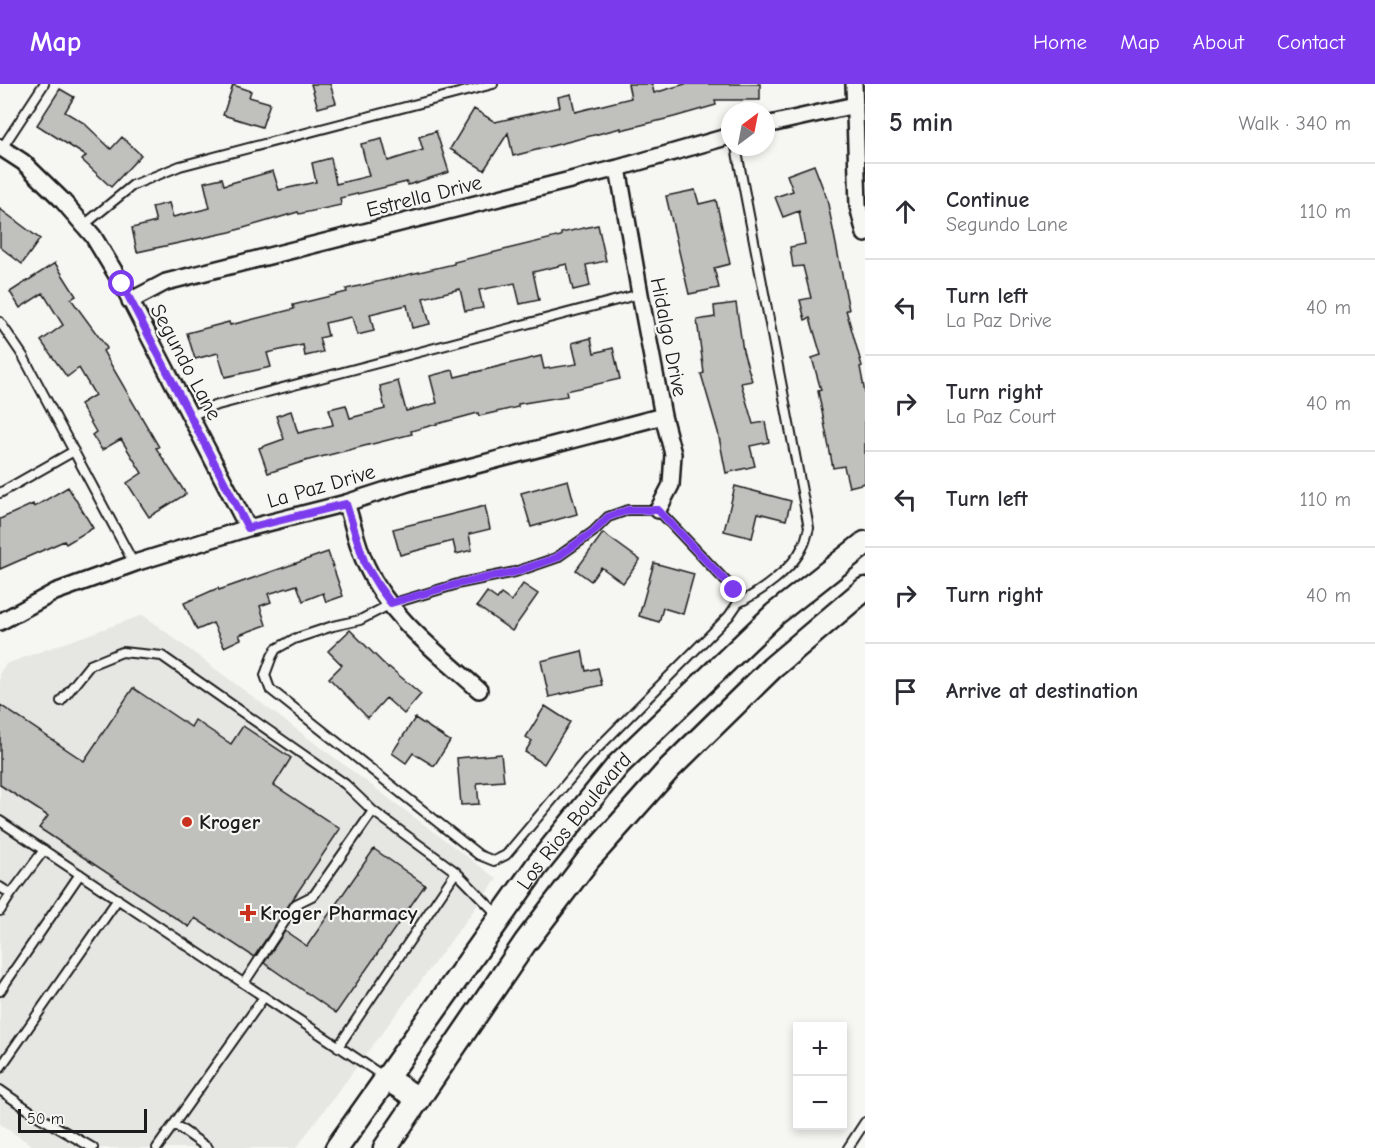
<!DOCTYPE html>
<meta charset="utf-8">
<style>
:root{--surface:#fff;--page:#f2f2f3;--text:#2b2b33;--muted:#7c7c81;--line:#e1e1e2;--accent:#7c3aed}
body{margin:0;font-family:"Comic Neue",sans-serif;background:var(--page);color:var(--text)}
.controls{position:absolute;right:18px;bottom:18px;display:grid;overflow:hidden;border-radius:0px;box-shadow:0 3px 9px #0003}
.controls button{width:54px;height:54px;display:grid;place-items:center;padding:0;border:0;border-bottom:2px solid var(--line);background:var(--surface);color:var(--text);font:30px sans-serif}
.compass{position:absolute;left:721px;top:18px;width:54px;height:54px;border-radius:50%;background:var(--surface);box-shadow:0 3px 9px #0003;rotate:32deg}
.scale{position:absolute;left:18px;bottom:15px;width:129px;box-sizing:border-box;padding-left:6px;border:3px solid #1c1c1c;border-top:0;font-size:16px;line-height:21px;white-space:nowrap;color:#1c1c1c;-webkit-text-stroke:4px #f6f6f2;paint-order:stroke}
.stop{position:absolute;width:18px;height:18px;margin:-14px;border:4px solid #7c3aed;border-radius:50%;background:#fff}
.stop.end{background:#7c3aed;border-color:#fff;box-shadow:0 2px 6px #0008}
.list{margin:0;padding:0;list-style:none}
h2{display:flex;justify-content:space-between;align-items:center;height:78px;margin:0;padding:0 24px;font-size:26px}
h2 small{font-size:20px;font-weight:400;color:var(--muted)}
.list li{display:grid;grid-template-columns:39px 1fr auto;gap:18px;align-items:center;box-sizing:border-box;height:96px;padding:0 24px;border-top:2px solid var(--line)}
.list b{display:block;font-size:22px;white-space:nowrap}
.list p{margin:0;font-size:20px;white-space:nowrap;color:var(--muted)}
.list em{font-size:20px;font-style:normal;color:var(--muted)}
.icon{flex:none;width:33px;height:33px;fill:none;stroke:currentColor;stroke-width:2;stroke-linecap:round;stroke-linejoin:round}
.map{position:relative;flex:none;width:865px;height:1064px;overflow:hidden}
header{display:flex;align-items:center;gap:36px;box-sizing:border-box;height:84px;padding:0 30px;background:var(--accent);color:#fff}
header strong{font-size:28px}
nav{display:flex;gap:33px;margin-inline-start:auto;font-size:21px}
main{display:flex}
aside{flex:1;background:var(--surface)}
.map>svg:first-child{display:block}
.built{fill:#e6e6e2}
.building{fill:#c0c0bd;stroke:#1c1c1c;stroke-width:1.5}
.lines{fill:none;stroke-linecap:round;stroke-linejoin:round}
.lane-casing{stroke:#1c1c1c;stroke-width:12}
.street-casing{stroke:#1c1c1c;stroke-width:20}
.secondary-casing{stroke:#1c1c1c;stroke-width:27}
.lane{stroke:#f6f6f2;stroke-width:8}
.street{stroke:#f6f6f2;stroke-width:15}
.secondary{stroke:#f6f6f2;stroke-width:22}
.route{stroke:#7c3aed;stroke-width:8}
.poi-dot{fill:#c8321e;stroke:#f6f6f2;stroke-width:2}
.labels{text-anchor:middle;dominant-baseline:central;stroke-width:4.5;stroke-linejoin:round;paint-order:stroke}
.street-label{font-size:21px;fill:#1c1c1c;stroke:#f6f6f2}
.poi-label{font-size:21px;font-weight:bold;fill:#1c1c1c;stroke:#f6f6f2;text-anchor:start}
</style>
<header>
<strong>Map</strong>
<nav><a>Home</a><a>Map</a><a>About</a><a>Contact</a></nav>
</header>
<main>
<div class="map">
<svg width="865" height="1064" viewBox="0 0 865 1064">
<rect width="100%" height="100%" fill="#f6f6f2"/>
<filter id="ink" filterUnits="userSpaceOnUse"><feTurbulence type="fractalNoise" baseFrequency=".0167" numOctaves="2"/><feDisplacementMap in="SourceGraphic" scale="12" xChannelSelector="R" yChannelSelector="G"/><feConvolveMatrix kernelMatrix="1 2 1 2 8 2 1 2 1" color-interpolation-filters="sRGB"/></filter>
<g filter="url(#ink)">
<!-- built -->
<path class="built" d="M143,531L497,795L296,1064H36L0,1040V588L6,580Z"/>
<!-- building -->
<path class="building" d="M311,0H330L336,19L318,24Z
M628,0H652L654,9L685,0H760V16H715L716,21L674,33L621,46V44L513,72L508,49L484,86L450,65L474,25L495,38L560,23L558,13L571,10L575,28L631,14Z
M233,1L251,7L249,13L270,19L262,43L223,31Z
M60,5L74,13L65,28L84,39L111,65L122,53L141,71L111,103L82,76L86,72L37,41Z
M436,47L449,88L408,101L407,98L340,114L341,121L299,130L298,128L230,148L137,168L132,144L156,138L152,123L169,119L173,133L210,124L204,98L222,94L224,101L273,87L279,106L316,98L312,79L331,74L336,100L369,92L361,60L382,55L388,77L423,66L419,53Z
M814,81L827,115L849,226H846L862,282L860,283L865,309V399L849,403L844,382L833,384L818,307L821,306L812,274L821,271L810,234L805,236L800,216L811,214L803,182L793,183L790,163L805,160L799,127L783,133L775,113L793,107L787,91Z
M695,106L699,120L716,116L730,180L714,184L719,204L689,210L666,112Z
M0,125L40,155L22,180L0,163Z
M598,141L606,177L586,181L590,202L573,206L567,180L533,188L539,216L520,220L515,199L479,206L483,224L465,227L460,205L423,214L430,240L412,244L407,221L370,230L374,247L357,251L352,233L325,239L328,252L319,254L323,268L305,272L303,261L267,269L271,283L225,293L218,269L195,275L187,249L229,238L230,241L294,225L293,221L347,208L346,205L454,180V178L561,152V149Z
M55,179L76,212L71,215L107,264L103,267L159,363L156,364L186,410L149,433L127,399L142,389L121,355L102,366L92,351L96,348L80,320L95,311L79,284L67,293L41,257L63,241L43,209L20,224L10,208Z
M736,219L743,267L752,297L741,299L753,340L765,338L769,358L750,362L755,382L726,389L718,348L701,290L704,289L697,236L715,233L714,222Z
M591,254L594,269L613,264L620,295L566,307L567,312L518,320V323L479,332L478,329L411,347L412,350L305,377L268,389L259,364L284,355L276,332L291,327L298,349L333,341L329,325L346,321L350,334L385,325L380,302L398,297L406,327L437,319L430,292L453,286L455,293L541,272L544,285L577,280L572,259Z
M568,396L577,430L531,443L521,409Z
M735,402L791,417L786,436L758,429L752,454L724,447Z
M68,403L93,444L66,460L64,457L0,485V435L33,420L34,423Z
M485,422L490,445L469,450L472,466L456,470L453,457L400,471L393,445Z
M603,449L640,476L623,499L601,483L591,497L576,486Z
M328,468L343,512L326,518L323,509L303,517L297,501L268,510L271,518L260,522L266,541L239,551L241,555L224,563L213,539L197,546L184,519L218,504L219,506Z
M654,479L694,490L683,530L663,524L659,538L639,532Z
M523,500L538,510L512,547L477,522L487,508L497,515L501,510L511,517Z
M350,546L388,584L389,583L421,610L404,630L386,614L368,634L329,594L342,581L328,567Z
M582,567L586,587L598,584L602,601L549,613L541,577Z
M133,604L191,643L195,636L231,660L243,642L291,674L274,701L340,745L254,873L195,834L189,843L39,744L48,732L0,701V621L84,677Z
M545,622L570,638L544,680L525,668L532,657L526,653Z
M415,634L450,657L434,682L413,669L406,679L392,669Z
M501,670L504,697L477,699L479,720L461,721L457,674Z
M374,765L425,801L336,929L264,879L285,847L307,862Z"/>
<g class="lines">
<defs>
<path id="lane" d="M736,63L809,444C807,450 806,457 803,462C793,485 759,509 738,519
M2,64L44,0
M84,141L133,101L180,82L493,0
M0,238L23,272L134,480
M190,332L214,322L640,210
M0,409L74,367
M628,426H658L734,506L738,519L729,532L586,676L506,771L494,777L479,771L270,605L265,591L272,572L276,565L294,555L333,542L360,536L391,520L461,499L515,488L556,474L593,448L608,433Z
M61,617L90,581L122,568L162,572L345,700L373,727
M0,737L383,992
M0,803L11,810L0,827
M11,810L44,766
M244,899L296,820L314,811L373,727L456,788L499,832
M0,907L80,790
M338,963L456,788
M0,984L118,815
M0,1006L36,1031L93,1064
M174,1040L208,1064
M157,1064L264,913
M848,1064L865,1038"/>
<path id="street" d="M854,0L858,122L865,150
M766,41L855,21
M0,63L23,78L61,115L93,152L122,200L248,444
M618,84L640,210L663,332L673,370L671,401L658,426
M130,217L166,198L618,84L730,52
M346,419C353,439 357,462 366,481C389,533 438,569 479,606
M0,538L55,508L138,478L248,444L346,419L408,399L663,332"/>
<g id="secondary">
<path d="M385,994L419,1015"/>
<path id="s1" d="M337,1064L536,783L619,680L775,530L865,459"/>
<path d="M385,1064L525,859L588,776L670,684L772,584L865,505"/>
</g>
</defs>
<!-- lane casing -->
<use href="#lane" class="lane-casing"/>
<!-- street casing -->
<use href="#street" class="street-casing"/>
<!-- secondary casing -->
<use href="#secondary" class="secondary-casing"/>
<!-- lane -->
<use href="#lane" class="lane"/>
<!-- street -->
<use href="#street" class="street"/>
<!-- secondary -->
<use href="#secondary" class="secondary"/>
</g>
</g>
<g class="lines" filter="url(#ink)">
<!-- route -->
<path class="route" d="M122,200L248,444L346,420L365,480L379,503L391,519L461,499L515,488L556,474L593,448L608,433L628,426H658L734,506"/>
</g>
<!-- markers -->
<g class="poi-dot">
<circle cx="187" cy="738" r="6"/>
<path d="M245 820h6v6h6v6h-6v6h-6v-6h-6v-6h6z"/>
</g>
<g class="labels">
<!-- street labels -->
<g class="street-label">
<text transform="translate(424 112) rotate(-14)">Estrella Drive</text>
<text transform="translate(669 253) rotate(79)">Hidalgo Drive</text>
<text transform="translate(186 278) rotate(62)">Segundo Lane</text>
<text transform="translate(321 402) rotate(-16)">La Paz Drive</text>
<text stroke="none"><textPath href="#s1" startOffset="404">Los Rios Boulevard</textPath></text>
</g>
<!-- poi labels -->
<g class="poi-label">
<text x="199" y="738">Kroger</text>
<text x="260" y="829">Kroger Pharmacy</text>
</g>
</g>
</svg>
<div class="controls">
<button>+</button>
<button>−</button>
</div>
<svg class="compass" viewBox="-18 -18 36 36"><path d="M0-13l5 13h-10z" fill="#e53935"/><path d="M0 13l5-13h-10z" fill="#7c7c81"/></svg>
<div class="scale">50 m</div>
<div class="stop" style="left:122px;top:200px"></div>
<div class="stop end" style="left:734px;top:506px"></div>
</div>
<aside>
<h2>5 min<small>Walk · 340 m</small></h2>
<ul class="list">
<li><svg class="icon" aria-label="ahead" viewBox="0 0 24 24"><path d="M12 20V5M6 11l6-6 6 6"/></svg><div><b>Continue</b><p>Segundo Lane</p></div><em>110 m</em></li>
<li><svg class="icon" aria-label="left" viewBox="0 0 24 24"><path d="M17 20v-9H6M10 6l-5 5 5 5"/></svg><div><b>Turn left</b><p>La Paz Drive</p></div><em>40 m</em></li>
<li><svg class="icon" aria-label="right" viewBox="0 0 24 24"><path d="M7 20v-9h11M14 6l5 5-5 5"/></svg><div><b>Turn right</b><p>La Paz Court</p></div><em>40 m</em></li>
<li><svg class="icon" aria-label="left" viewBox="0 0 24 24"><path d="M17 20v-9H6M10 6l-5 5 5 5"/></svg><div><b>Turn left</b></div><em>110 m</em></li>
<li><svg class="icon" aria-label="right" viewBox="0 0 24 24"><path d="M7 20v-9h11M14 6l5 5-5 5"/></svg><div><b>Turn right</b></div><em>40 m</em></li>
<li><svg class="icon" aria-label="arrive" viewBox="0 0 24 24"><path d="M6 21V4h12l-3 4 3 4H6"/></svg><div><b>Arrive at destination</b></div></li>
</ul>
</aside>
</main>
